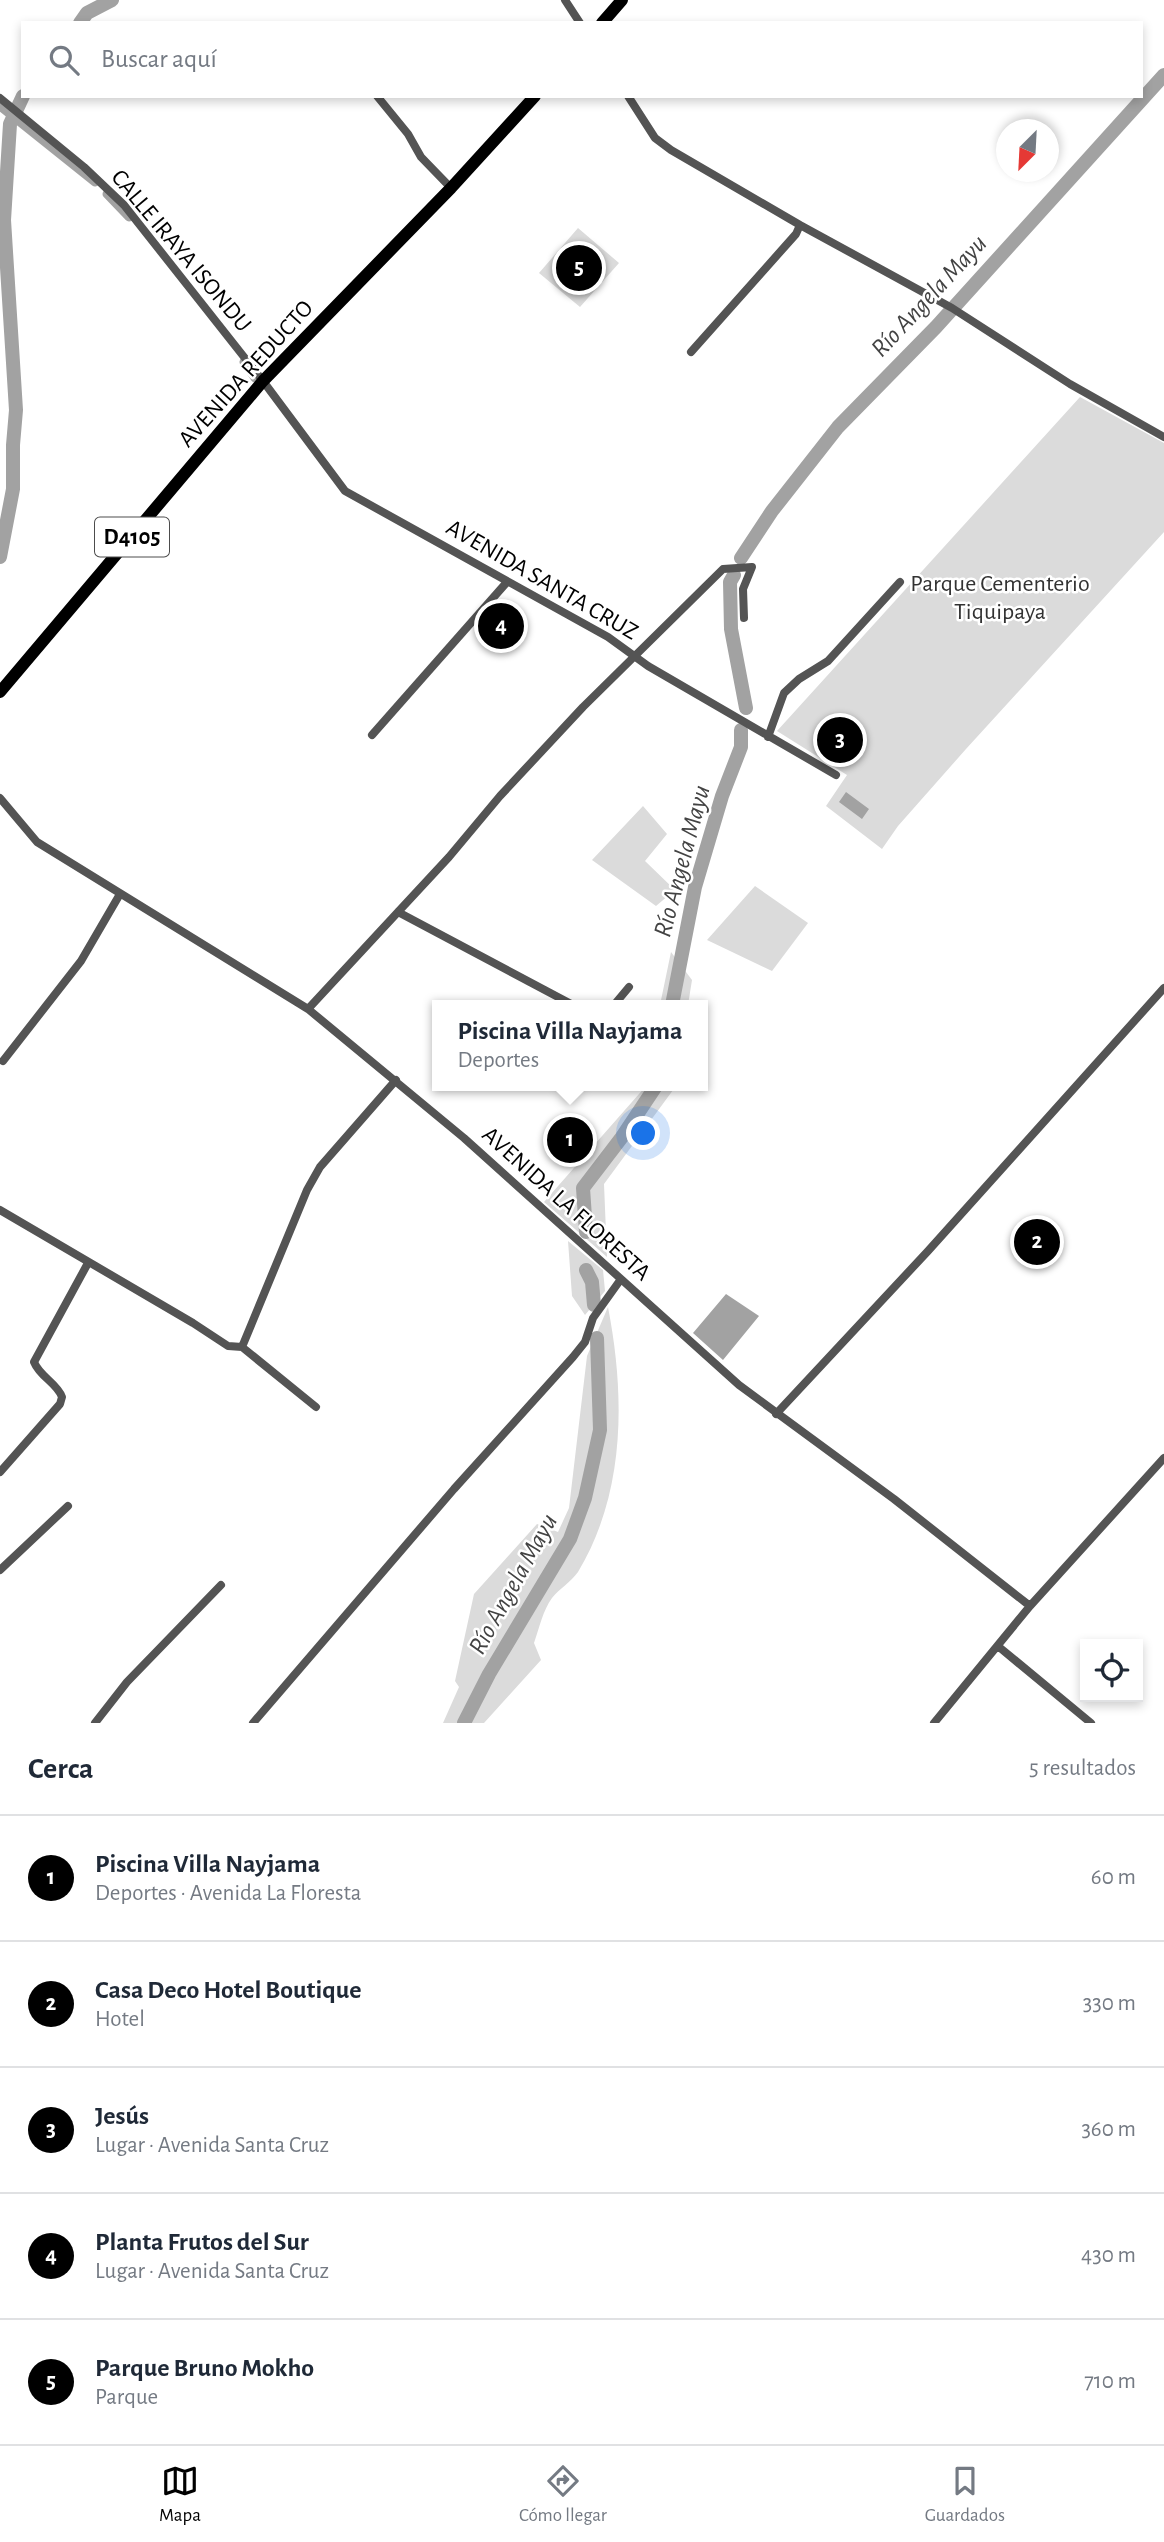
<!DOCTYPE html>
<html lang="es">
<meta charset="utf-8">
<style>
:root{--surface:#fff;--page:#f6f6f7;--text:#1f2937;--muted:#747a83;--line:#e0e1e3;--accent:#000}
body{margin:0;font-family:"Alegreya Sans",sans-serif;background:var(--page);color:var(--text)}
.controls{position:absolute;right:21px;bottom:21px;display:grid;overflow:hidden;border-radius:0px;box-shadow:0 4px 10px #0003}
.controls button{width:63px;height:63px;display:grid;place-items:center;padding:0;border:0;border-bottom:2px solid var(--line);background:var(--surface);color:var(--text);font:35px sans-serif}
.compass{position:absolute;left:996px;top:119px;width:63px;height:63px;border-radius:50%;background:var(--surface);box-shadow:0 4px 10px #0003;rotate:204deg}
.you{position:absolute;left:644px;top:1134px;width:24px;height:24px;margin:-18px;border:5px solid #fff;border-radius:50%;background:#1a73e8;box-shadow:0 0 0 10px #1a73e833}
.badge{display:grid;place-items:center;width:46px;height:46px;border-radius:50%;background:var(--accent);color:#fff;font-size:23px;font-weight:700}
.pin{position:absolute;translate:-50% -50%;border:4px solid #fff;box-shadow:0 2px 7px #0006}
.popup{position:absolute;left:432px;top:1000px;width:276px;height:91px;box-sizing:border-box;display:grid;place-content:center;border-radius:0px;background:var(--surface);filter:drop-shadow(0 2px 5px #0005);font-size:23px;white-space:nowrap;color:var(--muted)}
.popup b{font-size:26px;color:var(--text)}
.popup::after{content:'';position:absolute;left:50%;top:100%;margin-left:-14px;border:14px solid transparent;border-top-color:var(--surface)}
.list{margin:0;padding:0;list-style:none}
h2{display:flex;justify-content:space-between;align-items:center;height:91px;margin:0;padding:0 28px;font-size:30px}
h2 small{font-size:23px;font-weight:400;color:var(--muted)}
.list li{display:grid;grid-template-columns:46px 1fr auto;gap:21px;align-items:center;box-sizing:border-box;height:126px;padding:0 28px;border-top:2px solid var(--line)}
.list b{display:block;font-size:26px;white-space:nowrap}
.list p{margin:0;font-size:23px;white-space:nowrap;color:var(--muted)}
.list em{font-size:23px;font-style:normal;color:var(--muted)}
.icon{flex:none;width:38px;height:38px;fill:none;stroke:currentColor;stroke-width:2;stroke-linecap:round;stroke-linejoin:round}
.map{position:relative;flex:none;width:1164px;height:1723px;overflow:hidden}
.search{position:absolute;background:var(--surface);box-shadow:0 4px 10px #0003;left:21px;right:21px;top:21px;height:77px;display:flex;align-items:center;gap:18px;box-sizing:border-box;padding:0 24px;border-radius:0px;color:var(--muted);font-size:26px}
.sheet{height:721px;background:var(--surface)}
nav{display:flex;justify-content:space-around;align-items:center;box-sizing:border-box;height:98px;border-top:2px solid var(--line);background:var(--surface);font-size:19px;color:var(--muted)}
nav a{display:grid;justify-items:center;gap:4px}
nav .on{color:var(--accent)}
.map>svg:first-child{display:block}
.green{fill:#dbdbdb}
.water{fill:#a2a2a2}
.lines{fill:none;stroke-linecap:round;stroke-linejoin:round}
.canal{stroke:#a2a2a2;stroke-width:9}
.river{stroke:#a2a2a2;stroke-width:14}
.street{stroke:#545454;stroke-width:8}
.primary{stroke:#000;stroke-width:12}
.labels{text-anchor:middle;dominant-baseline:central;stroke-width:5;stroke-linejoin:round;paint-order:stroke}
.shield{fill:#fff;stroke:#4c4c4c;stroke-width:2}
.shield-label{font-size:23px;font-weight:bold;fill:#000}
.street-label{font-size:24px;fill:#000;stroke:#fff}
.park-label{font-size:24px;fill:#323232;stroke:#fff}
.water-label{font-size:26px;font-style:italic;fill:#434343;stroke:#fff}
</style>
<div class="map">
<svg width="1164" height="1723" viewBox="0 0 1164 1723">
<rect width="100%" height="100%" fill="#fff"/>
<!-- green -->
<path class="green" d="M578,228L619,263L580,307L539,273Z
M1080,397L1164,443V532L966,749L898,826L882,849L826,806L847,775L777,731Z
M643,806L667,834L645,861L675,890L656,906L592,860Z
M755,886L808,923L772,971L707,940Z
M671,952L692,980L688,1005H660Z
M646,1086H676L604,1184L607,1257L544,1202Z
M568,1241L603,1270L605,1291L585,1315L572,1296Z
M608,1307C625,1395 626,1492 578,1572C571,1582 559,1589 552,1598C543,1610 539,1629 534,1643L541,1660L484,1723H443L459,1687L455,1681L474,1594L537,1524L558,1532L569,1508L587,1356Z"/>
<!-- water -->
<path class="water" d="M846,792L869,809L862,819L839,802Z
M726,1294L759,1316L723,1360L693,1333Z"/>
<g class="lines">
<!-- canal -->
<path class="canal" d="M0,106L95,182
M107,194L129,217
M244,362L255,378"/>
<!-- river -->
<path class="river" d="M80,23L87,13L112,0
M0,557L13,489V445L16,410L4,220L10,124L23,96
M741,558L772,511L838,427L936,327L1164,75
M734,575L730,582L731,629L746,708
M672,1005L695,887L722,796L741,747V730
M586,1232L583,1188L622,1137L656,1086
M586,1270L592,1282L594,1305
M464,1723L489,1674L570,1539L585,1498L600,1430L597,1338"/>
<!-- street -->
<path class="street" d="M565,0L580,23
M377,96L408,134L421,157L451,188
M628,96L655,138L671,150L800,225L952,308L1070,384L1164,437
M0,98L84,167L124,205L263,381L345,491L608,637L648,666L836,775
M691,352L796,234L800,225
M372,735L507,582
M768,737L784,693L799,679L828,661L900,582
M0,798L37,842L308,1009L464,1138L739,1385L894,1499L1030,1606
M398,912L573,1005
M614,1005L629,987
M308,1009L449,857L500,796L583,707L723,569L752,567L743,589L744,618
M3,1061L81,961L120,894
M0,1210L193,1323L228,1346L242,1347L316,1407
M242,1347L307,1190L320,1167L396,1080
M776,1414L928,1251L1164,988
M0,1472L60,1404L62,1397C57,1383 40,1377 34,1362L88,1263
M0,1570L68,1506
M999,1647L1091,1723
M95,1723L127,1682L221,1585
M253,1723L454,1489L573,1357L585,1342L593,1318L621,1279
M934,1723L1030,1606L1164,1458"/>
<!-- primary -->
<path class="primary" d="M602,23L622,0
M0,692L263,381L451,188L535,96"/>
</g>
<g class="labels">
<!-- shield labels -->
<rect class="shield" x="95" y="517.5" width="74" height="39" rx="5"/>
<g class="shield-label">
<text x="132" y="537">D4105</text>
</g>
<!-- street labels -->
<g class="street-label">
<text transform="translate(181 251) rotate(50)">CALLE IRAYA ISONDU</text>
<text transform="translate(246 374) rotate(-48)">AVENIDA REDUCTO</text>
<text transform="translate(542 580) rotate(30)">AVENIDA SANTA CRUZ</text>
<text transform="translate(566 1204) rotate(42)">AVENIDA LA FLORESTA</text>
</g>
<!-- park labels -->
<g class="park-label">
<text x="1000" y="584">Parque Cementerio<tspan x="1000" dy="28">Tiquipaya</tspan></text>
</g>
<!-- water labels -->
<g class="water-label">
<text transform="translate(929 296) rotate(-47)">Río Angela Mayu</text>
<text transform="translate(682 861) rotate(-75)">Río Angela Mayu</text>
<text transform="translate(513 1584) rotate(-61)">Río Angela Mayu</text>
</g>
</g>
</svg>
<div class="controls">
<button><svg class="icon" aria-label="locate" viewBox="0 0 24 24"><circle cx="12" cy="12" r="6"/><path d="M12 2v4M12 18v4M2 12h4M18 12h4"/></svg></button>
</div>
<svg class="compass" viewBox="-18 -18 36 36"><path d="M0-13l5 13h-10z" fill="#e53935"/><path d="M0 13l5-13h-10z" fill="#747a83"/></svg>
<div class="you"></div>
<div class="pin badge" style="left:570px;top:1140px">1</div>
<div class="popup"><b>Piscina Villa Nayjama</b>Deportes</div>
<div class="pin badge" style="left:1037px;top:1242px">2</div>
<div class="pin badge" style="left:840px;top:740px">3</div>
<div class="pin badge" style="left:501px;top:626px">4</div>
<div class="pin badge" style="left:579px;top:268px">5</div>
<div class="search"><svg class="icon" aria-label="search" viewBox="0 0 24 24"><circle cx="10" cy="10" r="6"/><path d="M15 15l6 6"/></svg>Buscar aquí</div>
</div>
<section class="sheet">
<h2>Cerca<small>5 resultados</small></h2>
<ul class="list">
<li><span class="badge">1</span><div><b>Piscina Villa Nayjama</b><p>Deportes · Avenida La Floresta</p></div><em>60 m</em></li>
<li><span class="badge">2</span><div><b>Casa Deco Hotel Boutique</b><p>Hotel</p></div><em>330 m</em></li>
<li><span class="badge">3</span><div><b>Jesús</b><p>Lugar · Avenida Santa Cruz</p></div><em>360 m</em></li>
<li><span class="badge">4</span><div><b>Planta Frutos del Sur</b><p>Lugar · Avenida Santa Cruz</p></div><em>430 m</em></li>
<li><span class="badge">5</span><div><b>Parque Bruno Mokho</b><p>Parque</p></div><em>710 m</em></li>
</ul>
</section>
<nav>
<a class="on"><svg class="icon" aria-label="map" viewBox="0 0 24 24"><path d="M3 6l6-2 6 2 6-2v14l-6 2-6-2-6 2zM9 4v14M15 6v14"/></svg>Mapa</a>
<a><svg class="icon" aria-label="directions" viewBox="0 0 24 24"><path d="M12 3l9 9-9 9-9-9zM9 14v-3h6M13 9l2 2-2 2"/></svg>Cómo llegar</a>
<a><svg class="icon" aria-label="saved" viewBox="0 0 24 24"><path d="M7 4h10v16l-5-4-5 4z"/></svg>Guardados</a>
</nav>
